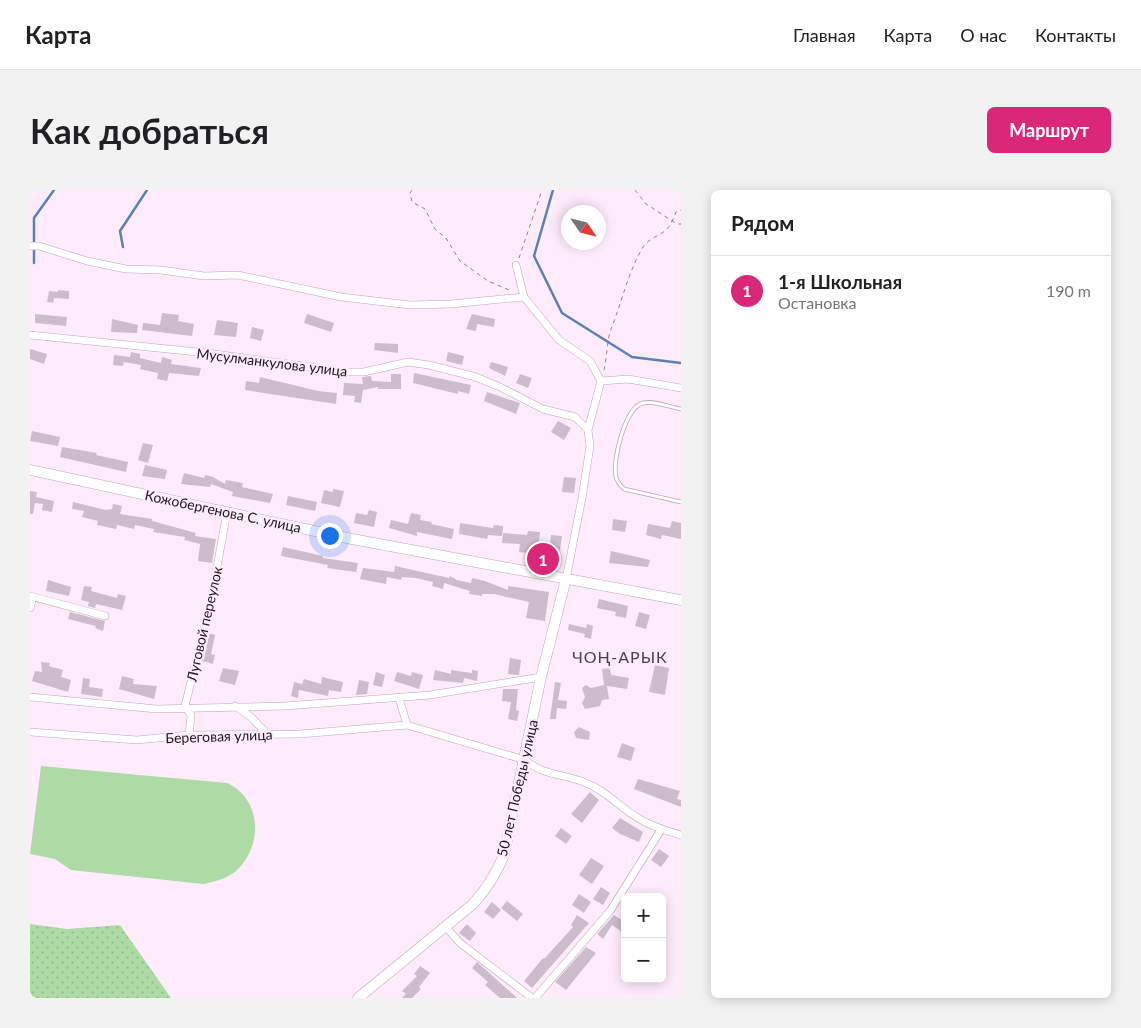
<!DOCTYPE html>
<html lang="ru">
<meta charset="utf-8">
<style>
:root{--surface:#fff;--page:#f2f2f2;--text:#202124;--muted:#757577;--line:#e0e0e0;--accent:#db2777}
body{margin:0;font-family:Lato,sans-serif;background:var(--page);color:var(--text)}
.controls{position:absolute;right:15px;bottom:15px;display:grid;overflow:hidden;border-radius:8px;box-shadow:0 2px 12px #0003}
.controls button{width:45px;height:45px;display:grid;place-items:center;padding:0;border:0;border-bottom:1px solid var(--line);background:var(--surface);color:var(--text);font:25px sans-serif}
.compass{position:absolute;left:531px;top:15px;width:45px;height:45px;border-radius:50%;background:var(--surface);box-shadow:0 2px 12px #0003;rotate:125deg}
.you{position:absolute;left:299px;top:345px;width:18px;height:18px;margin:-12px;border:4px solid #fff;border-radius:50%;background:#1a73e8;box-shadow:0 0 0 8px #1a73e833}
.badge{display:grid;place-items:center;width:32px;height:32px;border-radius:50%;background:var(--accent);color:#fff;font-size:16px;font-weight:700}
.pin{position:absolute;translate:-50% -50%;border:2px solid #fff;box-shadow:0 1px 5px #0006}
.list{margin:0;padding:0;list-style:none}
h2{display:flex;justify-content:space-between;align-items:center;height:65px;margin:0;padding:0 20px;font-size:21px}
h2 small{font-size:16px;font-weight:400;color:var(--muted)}
.list li{display:grid;grid-template-columns:32px 1fr auto;gap:15px;align-items:center;box-sizing:border-box;height:70px;padding:0 20px;border-top:1px solid var(--line)}
.list b{display:block;font-size:19px;white-space:nowrap}
.list p{margin:0;font-size:16px;white-space:nowrap;color:var(--muted)}
.list em{font-size:16px;font-style:normal;color:var(--muted)}
.map{position:relative;flex:none;width:651px;height:808px;overflow:hidden;border-radius:8px}
header{display:flex;align-items:center;gap:30px;box-sizing:border-box;height:70px;padding:0 25px;background:var(--surface);border-bottom:1px solid var(--line)}
header strong{font-size:24px}
nav{display:flex;gap:28px;margin-inline-start:auto;font-size:18px}
.intro{display:flex;align-items:center;justify-content:space-between;box-sizing:border-box;height:120px;padding:0 30px}
h1{margin:0;font-size:35px}
.button{padding:12px 22px;border-radius:8px;background:var(--accent);color:#fff;font-size:18px;font-weight:700}
main{display:flex;gap:30px;padding:0 30px}
aside{flex:1;background:var(--surface);border-radius:8px;box-shadow:0 2px 12px #0003}
.map>svg:first-child{display:block}
.grass{fill:url(#grass-dots)}
.garden{fill:#addaa5}
.lines{fill:none;stroke-linecap:round;stroke-linejoin:round}
.stream{stroke:#5b80b4;stroke-width:2.5}
.building{fill:#cdbccb}
.lane-casing{stroke:#b8a6b6;stroke-width:4.5}
.street-casing{stroke:#b8a6b6;stroke-width:8}
.secondary-casing{stroke:#b8a6b6;stroke-width:11}
.path{stroke:#8f838e;stroke-width:1;stroke-dasharray:4 4;stroke-linecap:butt}
.lane{stroke:#fff;stroke-width:3}
.street{stroke:#fff;stroke-width:7}
.secondary{stroke:#fff;stroke-width:10}
.labels{text-anchor:middle;dominant-baseline:central;stroke-width:5;stroke-linejoin:round;paint-order:stroke}
.street-label{font-size:14px;fill:#1d171c;stroke:#feecfc}
.quarter-label{font-size:16px;letter-spacing:1px;fill:#4b3d4a;stroke:#feecfc}
</style>
<header>
<strong>Карта</strong>
<nav><a>Главная</a><a>Карта</a><a>О нас</a><a>Контакты</a></nav>
</header>
<div class="intro"><h1>Как добраться</h1><a class="button">Маршрут</a></div>
<main>
<div class="map">
<svg width="651" height="808" viewBox="0 0 651 808">
<defs>
<pattern id="grass-dots" width="8" height="8" patternUnits="userSpaceOnUse" patternTransform="scale(1.25)"><rect width="8" height="8" fill="#addaa5"/><path d="M2 2h.1M6 6h.1" fill="none" stroke="#94ba8d" stroke-width="1.8" stroke-linecap="round"/></pattern>
</defs>
<rect width="100%" height="100%" fill="#feecfc"/>
<!-- grass -->
<path class="grass" d="M0,734L37,739L90,735L141,808H0Z"/>
<!-- garden -->
<path class="garden" d="M11,576L197,593C230,608 234,652 209,678C200,688 186,691 174,694L41,680L25,669L0,664Z"/>
<g class="lines">
<!-- stream -->
<path class="stream" d="M523,0L504,66L532,123L602,167L651,173
M93,57L90,41L117,0
M4,73V28L24,0"/>
</g>
<!-- building -->
<path class="building" d="M28,100L39,101V109L24,108L23,113L17,112L19,101L28,102Z
M132,123L149,125L148,131L164,134L162,146L112,140L113,133L130,135Z
M5,124L37,127L36,136L5,133Z
M277,124L304,133L301,142L274,133Z
M442,124L465,129L464,137L447,134L446,141L436,139Z
M82,129L108,135L107,143L81,142Z
M187,130L208,133L206,147L184,145Z
M222,137L234,140L231,151L220,148Z
M345,153L368,154V163L344,160Z
M0,159L17,164L14,174L0,169Z
M101,162L110,164V168L131,173L132,167L142,170L141,174L171,178L169,186L139,183L137,191L127,189L128,183L110,179L111,175L94,172L93,176L83,175L84,165L100,167Z
M418,162L434,166L432,175L416,171Z
M461,172L478,177L475,186L459,178Z
M384,183L441,195L439,204L428,201V204L383,193Z
M361,184H371V199H348V197L333,200L331,213L324,212L325,206L313,205L314,193L333,194L332,187L341,186L342,191L361,192Z
M490,184L502,188L498,198L486,193Z
M230,187L288,201L307,203L306,214L215,200L216,191L229,193Z
M457,202L490,213L486,224L454,211Z
M528,231L541,238L534,250L521,242Z
M2,241L30,247L28,256L0,251Z
M113,253L123,255L118,273L108,270Z
M32,257L67,263L66,265L98,272L96,282L30,267Z
M115,275L137,280L135,289L112,286Z
M154,283L174,288L175,285L183,287L195,294L196,290L213,293L212,297L243,304L240,313L202,306L203,302L181,294L180,297L151,294Z
M534,287L546,288L544,303L532,302Z
M303,299L314,301L310,317L291,313L294,300L303,302Z
M0,301L7,302L6,307L24,311L22,322L12,320L13,314L5,313L3,324H0Z
M258,306L287,312L285,321L256,315Z
M43,312L76,320L82,319L83,314L92,316L90,324L122,329V331L166,343L165,346L186,349L182,373L168,371L170,354L154,350L155,347L123,342L124,339L105,335L104,339L87,335L86,339L67,335L68,331L52,327L54,321L42,319Z
M339,320L347,322L344,337L324,333L326,323L337,325Z
M381,323L391,325L390,330L402,332L401,334L424,339L422,349L387,342V346L359,338L361,330L378,334Z
M583,329L597,331L595,342L582,340Z
M642,331L651,333V349L632,345L631,349L616,345L618,334L640,338Z
M430,333L463,338L464,335L473,336L472,346L458,345L457,349L429,344Z
M498,341L510,342L508,364L489,362L490,354L472,353L473,343L497,345Z
M521,345L532,346L530,360L523,369L519,368Z
M253,357L293,366V368L328,373L326,382L297,378L298,375L251,366Z
M581,361L620,370L618,377L579,373Z
M365,376L419,388L420,386L427,390L441,393L442,388L455,391L478,400V396L519,402L515,431L496,428L499,412L464,404H452V406L439,404L440,401L414,393L413,399L402,396L403,392L386,388L372,387L371,390L357,387L356,394L330,389L333,378L364,382Z
M18,390L41,397L39,406L16,401Z
M54,396L62,397L61,401L87,408L88,404L96,406L92,420L66,414L65,418L58,416L59,412L51,410Z
M569,409L598,416L596,428L585,426L586,422L567,418Z
M40,422L75,431L73,441L65,438L66,436L38,429Z
M609,422L620,425L616,439L605,436Z
M539,434L556,438L557,434L563,436L561,449L554,447L555,444L538,440Z
M178,443L185,445L181,464L185,465L183,474L172,471Z
M480,468L491,470L489,485L478,484Z
M11,472L20,473L19,476L33,480L31,487L41,490L38,502L2,491L5,481L12,482Z
M625,475L639,478L635,505L619,502Z
M193,478L209,481L205,495L189,491Z
M580,478L581,485L599,488L597,499L577,496L579,509L572,510L570,516L555,519L552,513L555,507L552,498L556,495L561,498L574,495L572,479Z
M405,480L421,484V480L442,483V480L448,481L447,491L434,488L433,493L403,490Z
M346,482L355,485L352,497L343,495Z
M367,482L381,486L382,482L393,485L389,499L364,491Z
M92,486L104,489L103,494L127,496L124,509L89,499Z
M292,487L313,492L311,502L299,500L298,506L269,500L268,508L261,506L264,492L272,494L274,489L291,494Z
M53,488L60,489L59,497L73,499L72,507L51,504Z
M329,490L339,492L337,504L326,505Z
M525,492L531,493L528,510L537,511L536,519L527,518L526,529H520Z
M473,499H488L486,520L489,521L487,531L478,529L481,512L472,511Z
M549,537L560,542L559,550L546,548L544,542Z
M592,553L605,558L601,571L587,567Z
M608,589L650,601L647,609L651,610V617L604,599Z
M560,602L569,610L552,633L541,624Z
M590,628L613,642L609,652L590,644L582,638Z
M531,638L542,646L536,654L525,646Z
M629,659L639,666L631,677L621,670Z
M561,668L574,676L562,694L549,685Z
M571,697L580,703L573,715L563,709Z
M549,704L561,712L554,723L542,715Z
M477,711L493,724L487,731L471,718Z
M462,712L471,720L463,729L454,722Z
M547,725L559,733L502,798L494,791L513,768L514,769L543,737L541,735Z
M584,725L595,732V737L592,742L582,735L573,749L567,744Z
M437,734L446,743L440,751L429,743Z
M556,757L566,763L536,800L525,792Z
M447,772L455,779L487,808H470L455,795L458,792L442,778Z
M390,776L400,783L389,797L391,799L382,808H372L376,804L372,801L387,786L384,784Z"/>
<g class="lines">
<defs>
<path id="lane" d="M651,219C640,217 623,210 613,213C595,217 582,271 586,287C587,292 590,295 594,299L651,312"/>
<path id="street" d="M0,56H9L57,71L96,79L131,80L174,86L208,85L311,107L380,115L421,114L494,107
M486,75L494,107L529,150L560,171L571,191L558,240L560,256L552,308L536,389
M0,145L177,163L317,182H334L378,172L399,175L446,187L470,197L513,219L545,227L558,240
M571,191L598,189L651,198
M0,406L75,426
M0,418L3,407
M0,507L127,519L255,516L400,505L511,487
M369,508L377,535L495,570C516,587 533,583 556,593C577,601 589,617 608,628C621,636 636,641 651,645
M205,516L221,527L237,544
M0,542L107,550L159,545L270,544L377,535
M159,545L161,525L155,516L181,410L197,322
M415,736L430,753L502,808
M505,808L580,721L631,640"/>
<path id="secondary" d="M0,280L322,349L651,410
M328,808L443,714C457,699 466,684 474,665L511,487L536,389"/>
</defs>
<!-- lane casing -->
<use href="#lane" class="lane-casing"/>
<!-- street casing -->
<use href="#street" class="street-casing"/>
<!-- secondary casing -->
<use href="#secondary" class="secondary-casing"/>
<!-- path -->
<path class="path" d="M382,0L380,3L382,12L395,19L405,39L416,48L430,71L458,91L479,100
M605,0L616,14L647,34H651
M489,68L512,0
M574,180C577,168 577,149 581,139C592,112 598,82 613,57C619,48 630,46 637,39C641,35 644,27 646,22L651,20"/>
<!-- lane -->
<use href="#lane" class="lane"/>
<!-- street -->
<use href="#street" class="street"/>
<!-- secondary -->
<use href="#secondary" class="secondary"/>
</g>
<g class="labels">
<!-- street labels -->
<g class="street-label">
<text transform="translate(242 172) rotate(7)">Мусулманкулова улица</text>
<text transform="translate(193 321) rotate(12)">Кожобергенова С. улица</text>
<text transform="translate(174 434) rotate(-77)">Луговой переулок</text>
<text transform="translate(189 546) rotate(-2)">Береговая улица</text>
<text transform="translate(487 598) rotate(-77)">50 лет Победы улица</text>
</g>
<!-- quarter labels -->
<g class="quarter-label">
<text x="590" y="466">ЧОҢ-АРЫК</text>
</g>
</g>
</svg>
<div class="controls">
<button>+</button>
<button>−</button>
</div>
<svg class="compass" viewBox="-18 -18 36 36"><path d="M0-13l5 13h-10z" fill="#e53935"/><path d="M0 13l5-13h-10z" fill="#757577"/></svg>
<div class="you"></div>
<div class="pin badge" style="left:513px;top:369px">1</div>
</div>
<aside>
<h2>Рядом<small></small></h2>
<ul class="list">
<li><span class="badge">1</span><div><b>1-я Школьная</b><p>Остановка</p></div><em>190 m</em></li>
</ul>
</aside>
</main>
